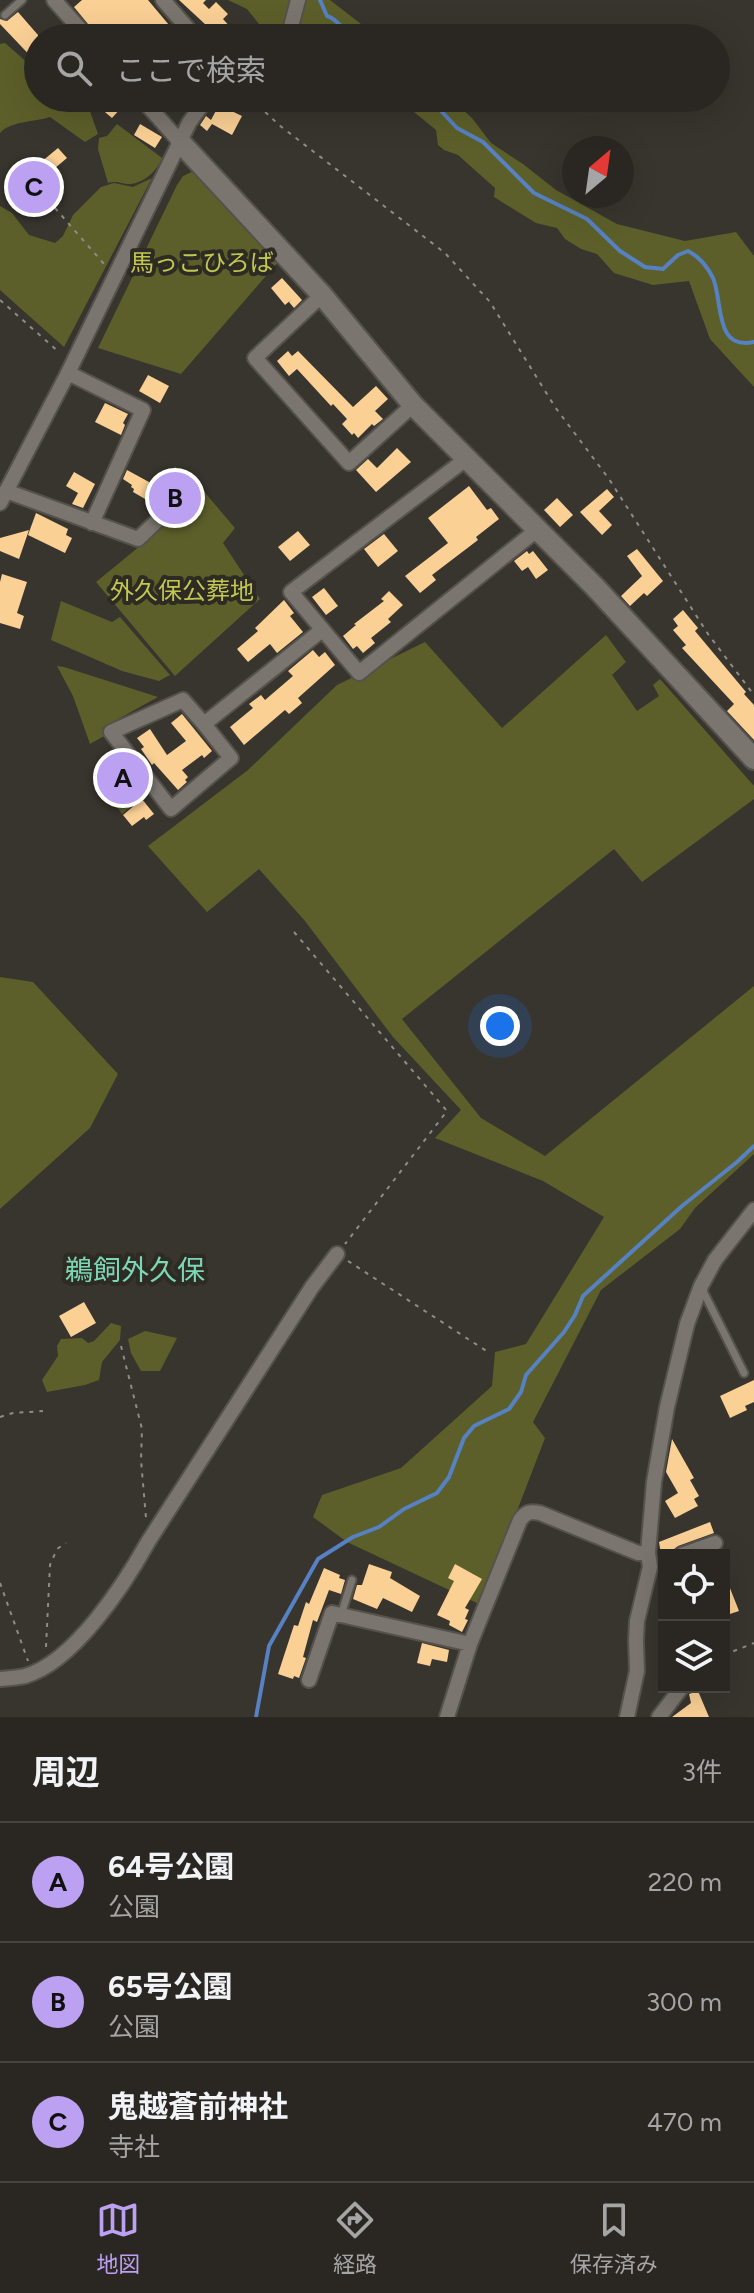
<!DOCTYPE html>
<html lang="ja">
<meta charset="utf-8">
<style>
:root{--surface:#2a2722;--page:#36332f;--text:#f1f3f6;--muted:#a5a5a5;--line:#464440;--accent:#bca0f2}
body{margin:0;font-family:Figtree,"Noto Sans JP",sans-serif;background:var(--page);color:var(--text)}
.controls{position:absolute;right:24px;bottom:24px;display:grid;overflow:hidden;border-radius:0px;box-shadow:0 8px 32px #0002}
.controls button{width:72px;height:72px;display:grid;place-items:center;padding:0;border:0;border-bottom:2px solid var(--line);background:var(--surface);color:var(--text);font:40px sans-serif}
.compass{position:absolute;left:562px;top:136px;width:72px;height:72px;border-radius:50%;background:var(--surface);box-shadow:0 8px 32px #0002;rotate:29deg}
.you{position:absolute;left:500px;top:1026px;width:28px;height:28px;margin:-20px;border:6px solid #fff;border-radius:50%;background:#1a73e8;box-shadow:0 0 0 12px #1a73e833}
.badge{display:grid;place-items:center;width:52px;height:52px;border-radius:50%;background:var(--accent);color:#111;font-size:26px;font-weight:700}
.pin{position:absolute;translate:-50% -50%;border:4px solid #fff;box-shadow:0 2px 8px #0006}
.list{margin:0;padding:0;list-style:none}
h2{display:flex;justify-content:space-between;align-items:center;height:104px;margin:0;padding:0 32px;font-size:34px}
h2 small{font-size:26px;font-weight:400;color:var(--muted)}
.list li{display:grid;grid-template-columns:52px 1fr auto;gap:24px;align-items:center;box-sizing:border-box;height:120px;padding:0 32px;border-top:2px solid var(--line)}
.list b{display:block;font-size:30px;white-space:nowrap}
.list p{margin:0;font-size:26px;white-space:nowrap;color:var(--muted)}
.list em{font-size:26px;font-style:normal;color:var(--muted)}
.icon{flex:none;width:44px;height:44px;fill:none;stroke:currentColor;stroke-width:2;stroke-linecap:round;stroke-linejoin:round}
.map{position:relative;flex:none;width:754px;height:1717px;overflow:hidden}
.search{position:absolute;background:var(--surface);box-shadow:0 8px 32px #0002;left:24px;right:24px;top:24px;height:88px;display:flex;align-items:center;gap:20px;box-sizing:border-box;padding:0 28px;border-radius:44px;color:var(--muted);font-size:30px}
.sheet{height:464px;background:var(--surface)}
nav{display:flex;justify-content:space-around;align-items:center;box-sizing:border-box;height:112px;border-top:2px solid var(--line);background:var(--surface);font-size:22px;color:var(--muted)}
nav a{display:grid;justify-items:center;gap:4px}
nav .on{color:var(--accent)}
.map>svg:first-child{display:block}
.green{fill:#5d5f2a}
.lines{fill:none;stroke-linecap:round;stroke-linejoin:round}
.stream{stroke:#5681c2;stroke-width:4}
.building{fill:#fad095}
.lane-casing{stroke:#55514c;stroke-width:11}
.street-casing{stroke:#55514c;stroke-width:18}
.secondary-casing{stroke:#55514c;stroke-width:24}
.path{stroke:#8f8c87;stroke-width:2;stroke-dasharray:4 6;stroke-linecap:butt}
.lane{stroke:#7a756e;stroke-width:7}
.street{stroke:#7a756e;stroke-width:14}
.secondary{stroke:#7a756e;stroke-width:20}
.labels{text-anchor:middle;dominant-baseline:central;stroke-width:8;stroke-linejoin:round;paint-order:stroke}
.park-label{font-size:24px;fill:#c2c750;stroke:#2e2a24}
.quarter-label{font-size:28px;fill:#7cd7b6;stroke:#2e2a24}
</style>
<div class="map">
<svg width="754" height="1717" viewBox="0 0 754 1717">
<rect width="100%" height="100%" fill="#38342e"/>
<!-- green -->
<path class="green" d="M228,0H293L282,38H270L247,9Z
M303,0H330L379,38H292Z
M5,43L38,72V98L86,100L98,134L85,142L50,117C35,122 10,121 0,133V44Z
M397,98H450L472,118L491,143L523,164L556,190L617,224L685,241L736,232L754,256V387L710,339L689,281L653,285L614,273L597,254L581,249L565,239L557,228L536,223L494,197L495,188L458,155L444,150L438,145L436,130Z
M117,124L162,158C157,171 144,183 130,184C121,184 118,180 108,183L98,149L99,138L107,136Z
M194,171L279,261L181,374L98,348L177,185L183,176Z
M152,178L64,347L0,290V206L12,213L29,235L55,243L63,236L73,215L101,187L114,183L133,187Z
M175,466L196,492L201,488L235,528L223,543L260,599L175,676L96,582L146,541L168,520L158,506Z
M61,601L112,622L120,617L170,675L159,681L122,671L51,640Z
M606,635L626,662L612,675L637,711L659,696L653,685L660,679L754,786V799L642,882L614,849L402,1019L481,1118L545,1156L754,986V1154L695,1208L680,1229L601,1290L533,1422L545,1438L481,1605L347,1542L313,1517L322,1495L401,1468L492,1386L495,1352L526,1344L604,1217L543,1181L435,1138L461,1110L393,1037L305,921L259,869L207,912L148,846L248,770L337,685L425,642L502,728Z
M57,666L64,667L158,697L102,728L106,735L90,744L73,696Z
M122,755L149,792L122,814L113,801L104,764Z
M0,977L33,982L118,1074L90,1128L0,1209Z
M111,1323L121,1326L120,1340L102,1362L99,1380L85,1385L47,1392L42,1380L58,1356L57,1346L61,1339L82,1338L88,1343L94,1341Z
M145,1331L177,1338L160,1371H141L131,1353L128,1339Z"/>
<g class="lines">
<!-- stream -->
<path class="stream" d="M320,0L327,16C340,20 343,33 356,38
M429,98L457,128L483,142L534,193L587,219L620,251L645,267L663,269L678,255L688,251C700,257 707,266 713,278C723,301 714,351 754,342
M256,1717L269,1646L318,1559L353,1537L379,1527L404,1509L437,1493L449,1477L464,1438L474,1426L509,1409L521,1392L526,1375L564,1332L575,1315L583,1296L682,1206L737,1162L754,1146"/>
</g>
<!-- building -->
<path class="building" d="M82,0H148L180,38H119L108,26L97,35L74,7Z
M179,0H206L203,3L209,9L216,2L228,14L223,19L240,38H220Z
M18,12L38,35V64L0,24V19L7,21Z
M107,98H130L112,118L99,107Z
M219,105L242,116L232,135L212,124L207,131L200,125L206,116L211,120Z
M140,124L162,137L155,148L134,135Z
M58,148L67,158L42,179L53,190L48,194L50,196L31,206L16,189L19,186L16,182L20,179L13,170L23,163L29,172Z
M282,278L302,300L294,308L289,302L291,300L285,305L271,288Z
M288,351L292,356L298,351L353,407L376,386L388,399L375,411L383,419L374,426L372,424L358,438L354,433L352,435L342,424L347,419L333,404L331,406L297,369L289,376L277,361Z
M148,375L169,386L160,403L139,391Z
M105,403L128,414L123,423L125,425L121,435L95,422Z
M397,448L411,462L376,492L356,470L368,459L377,468Z
M127,470L160,488L152,503L133,492L134,489L131,487L132,485L123,479Z
M74,472L95,484L83,508L72,504L78,493L66,486Z
M469,486L487,510L491,508L499,519L476,537L478,540L432,575L436,580L420,593L405,576L448,543L428,518Z
M607,489L614,497L599,511L612,525L602,535L580,512Z
M557,498L573,515L560,527L544,510Z
M36,513L68,529L66,535L72,538L65,553L28,535Z
M29,530L19,559L0,551V538Z
M298,531L310,545L290,561L278,547Z
M384,534L398,551L378,567L364,549Z
M637,549L663,581L647,596L644,593L630,606L621,596L642,576L627,556Z
M527,551L529,554L533,551L548,570L536,579L528,567L522,571L514,561Z
M2,574L27,582L17,613L24,616L20,629L0,623V582Z
M324,588L338,606L326,615L312,597Z
M389,591L403,605L388,619L391,622L371,638L375,643L363,653L357,646L353,649L343,636L356,625L354,624L384,601L381,599Z
M284,600L294,613L290,616L303,632L277,653L270,644L248,662L237,649L258,631L255,628Z
M683,610L698,628L695,631L746,692L744,694L754,705V740L727,711L734,704L682,648L686,645L673,630L678,626L673,619Z
M313,650L319,657L325,652L335,665L298,698L302,703L289,714L285,710L244,745L230,727L253,708L249,704L261,695L265,700L293,676L288,671Z
M182,714L212,751L204,758L202,755L182,770L188,777L185,780L187,782L178,790L154,763L152,765L141,749L144,747L137,738L150,729L167,755L186,741L171,723Z
M142,799L154,814L146,820L144,817L132,826L123,815Z
M84,1302L96,1323L71,1337L59,1316Z
M754,1380V1402L745,1406L747,1410L730,1418L720,1396Z
M672,1439L694,1478L690,1480L699,1496L694,1499L698,1506L675,1518L665,1501L678,1493L666,1472Z
M710,1522L714,1533L678,1546L672,1551L661,1554L659,1542Z
M369,1564L392,1572L390,1578L420,1596L412,1612L383,1598L377,1609L353,1599L357,1585H362Z
M455,1564L482,1579L465,1608L469,1610L465,1619L468,1620L462,1632L449,1625L450,1621L437,1615L454,1581L448,1578Z
M324,1568L340,1575L339,1578L345,1580L341,1594L329,1590L317,1622L313,1620L303,1657L306,1658L299,1678L294,1676L293,1679L278,1674L294,1625L298,1626L306,1602L309,1604Z
M724,1573L739,1611L724,1616Z
M422,1643L449,1650L447,1662L432,1659L430,1666L417,1663Z
M698,1691L709,1717H672L691,1703L689,1694Z"/>
<g class="lines">
<defs>
<path id="lane" d="M5,15L22,0
M702,1289L744,1373
M341,1615L352,1580"/>
<path id="street" d="M54,0L88,38
M163,0L196,38
M288,38L298,0
M141,98L181,143
M322,295L255,358L349,463L413,405
M68,373L143,410L92,523
M466,459L291,592L359,673L538,529
M6,491L138,539L160,518
M0,503L68,373L189,123L207,98
M204,724L231,758L171,809L111,732L183,700L204,724L322,630
M681,1555L715,1543
M0,1679C8,1678 17,1678 25,1676C74,1662 124,1585 148,1542L312,1287L337,1254
M309,1680L332,1613L470,1644
M447,1717L470,1644L520,1520C526,1512 530,1511 540,1513L638,1553H648
M627,1717L637,1671L636,1640L637,1621L650,1567L648,1553L654,1482L667,1407L687,1324L701,1286L715,1260L754,1210
M659,1717L682,1687"/>
<path id="secondary" d="M181,143L322,295L413,405L595,587L754,759"/>
</defs>
<!-- lane casing -->
<use href="#lane" class="lane-casing"/>
<!-- street casing -->
<use href="#street" class="street-casing"/>
<!-- secondary casing -->
<use href="#secondary" class="secondary-casing"/>
<!-- path -->
<path class="path" d="M239,98L260,107L279,125L445,253L490,302L555,407L609,479L708,634L754,695
M55,208L104,264
M0,300L60,353
M294,932L447,1111L345,1244
M348,1261L488,1352
M121,1346L142,1429L141,1460L146,1518
M0,1417L13,1413L43,1411
M0,1583L28,1661
M46,1647L50,1565L57,1549L66,1543
M724,1655L754,1643"/>
<!-- lane -->
<use href="#lane" class="lane"/>
<!-- street -->
<use href="#street" class="street"/>
<!-- secondary -->
<use href="#secondary" class="secondary"/>
</g>
<g class="labels">
<!-- park labels -->
<g class="park-label">
<text x="202" y="262">馬っこひろば</text>
<text x="182" y="590">外久保公葬地</text>
</g>
<!-- quarter labels -->
<g class="quarter-label">
<text x="135" y="1270">鵜飼外久保</text>
</g>
</g>
</svg>
<div class="controls">
<button><svg class="icon" aria-label="locate" viewBox="0 0 24 24"><circle cx="12" cy="12" r="6"/><path d="M12 2v4M12 18v4M2 12h4M18 12h4"/></svg></button>
<button><svg class="icon" aria-label="layers" viewBox="0 0 24 24"><path d="M12 4l9 5-9 5-9-5zM3 14l9 5 9-5"/></svg></button>
</div>
<svg class="compass" viewBox="-18 -18 36 36"><path d="M0-13l5 13h-10z" fill="#e53935"/><path d="M0 13l5-13h-10z" fill="#a5a5a5"/></svg>
<div class="you"></div>
<div class="pin badge" style="left:123px;top:778px">A</div>
<div class="pin badge" style="left:175px;top:498px">B</div>
<div class="pin badge" style="left:34px;top:187px">C</div>
<div class="search"><svg class="icon" aria-label="search" viewBox="0 0 24 24"><circle cx="10" cy="10" r="6"/><path d="M15 15l6 6"/></svg>ここで検索</div>
</div>
<section class="sheet">
<h2>周辺<small>3件</small></h2>
<ul class="list">
<li><span class="badge">A</span><div><b>64号公園</b><p>公園</p></div><em>220 m</em></li>
<li><span class="badge">B</span><div><b>65号公園</b><p>公園</p></div><em>300 m</em></li>
<li><span class="badge">C</span><div><b>鬼越蒼前神社</b><p>寺社</p></div><em>470 m</em></li>
</ul>
</section>
<nav>
<a class="on"><svg class="icon" aria-label="map" viewBox="0 0 24 24"><path d="M3 6l6-2 6 2 6-2v14l-6 2-6-2-6 2zM9 4v14M15 6v14"/></svg>地図</a>
<a><svg class="icon" aria-label="directions" viewBox="0 0 24 24"><path d="M12 3l9 9-9 9-9-9zM9 14v-3h6M13 9l2 2-2 2"/></svg>経路</a>
<a><svg class="icon" aria-label="saved" viewBox="0 0 24 24"><path d="M7 4h10v16l-5-4-5 4z"/></svg>保存済み</a>
</nav>
